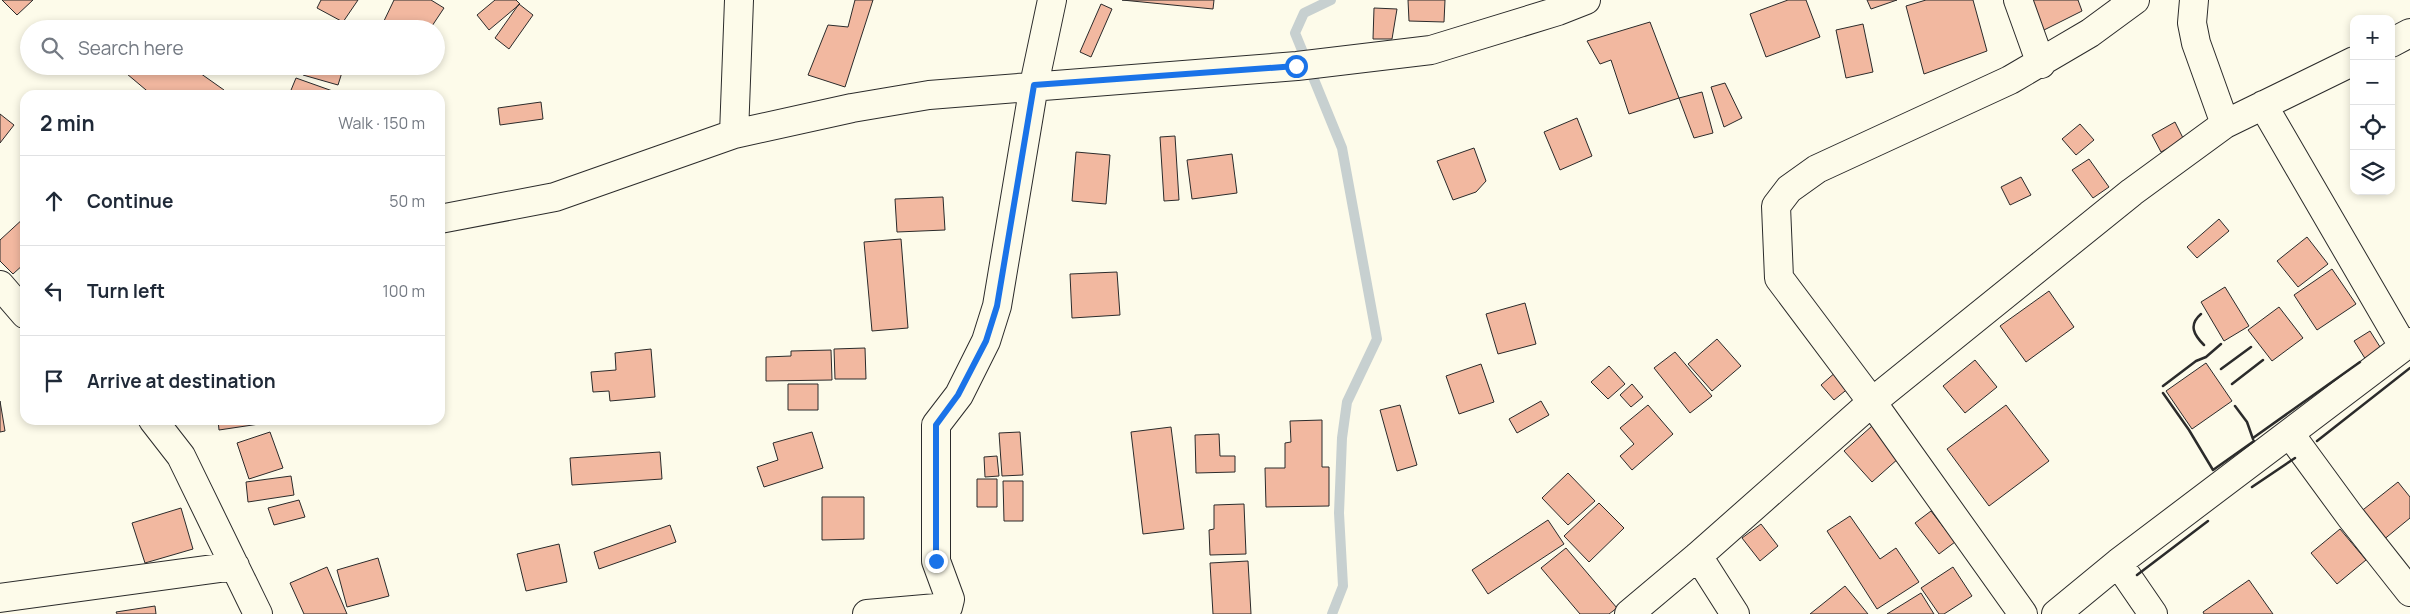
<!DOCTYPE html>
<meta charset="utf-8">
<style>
:root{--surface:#fff;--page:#f2f2f3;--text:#1f2937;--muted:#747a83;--line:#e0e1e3}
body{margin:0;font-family:Manrope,sans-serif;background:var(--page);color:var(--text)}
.controls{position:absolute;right:15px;top:15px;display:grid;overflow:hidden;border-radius:10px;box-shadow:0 2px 8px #0003}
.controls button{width:45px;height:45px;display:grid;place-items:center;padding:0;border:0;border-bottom:1px solid var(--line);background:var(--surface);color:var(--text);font:25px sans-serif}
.stop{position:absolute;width:15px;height:15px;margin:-11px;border:4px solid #1a73e8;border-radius:50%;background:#fff}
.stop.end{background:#1a73e8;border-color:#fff;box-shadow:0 1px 5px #0008}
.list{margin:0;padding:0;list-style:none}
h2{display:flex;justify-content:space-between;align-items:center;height:65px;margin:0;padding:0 20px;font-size:21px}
h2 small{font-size:16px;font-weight:400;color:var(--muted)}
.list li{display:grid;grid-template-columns:32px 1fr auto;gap:15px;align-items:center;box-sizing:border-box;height:90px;padding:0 20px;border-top:1px solid var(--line)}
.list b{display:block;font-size:19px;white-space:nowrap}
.list em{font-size:16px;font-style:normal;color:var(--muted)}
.icon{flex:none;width:28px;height:28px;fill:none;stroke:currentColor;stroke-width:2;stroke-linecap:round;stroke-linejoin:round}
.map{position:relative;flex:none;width:2410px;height:614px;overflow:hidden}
.search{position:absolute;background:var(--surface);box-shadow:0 2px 8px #0003;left:20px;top:20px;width:425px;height:55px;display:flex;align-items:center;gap:12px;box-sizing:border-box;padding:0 18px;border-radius:28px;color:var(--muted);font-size:19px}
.panel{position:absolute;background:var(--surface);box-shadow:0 2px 8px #0003;left:20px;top:90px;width:425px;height:335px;border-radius:15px}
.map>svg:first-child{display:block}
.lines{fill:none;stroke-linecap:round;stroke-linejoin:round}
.stream{stroke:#c7d0d0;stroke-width:10}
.building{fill:#f2b8a0;stroke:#2b2b2b}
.minor-casing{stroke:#2b2b2b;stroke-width:30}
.minor{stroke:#fdfbea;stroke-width:28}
.wall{stroke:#2b2b2b;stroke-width:2.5}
.route{stroke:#1a73e8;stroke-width:6}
</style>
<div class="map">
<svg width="2410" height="614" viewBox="0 0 2410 614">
<rect width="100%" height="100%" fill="#fdfbea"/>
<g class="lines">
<!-- stream -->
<path class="stream" d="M1331,0L1304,13L1295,33L1342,148L1377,339L1347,402L1342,438L1339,513L1343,586L1332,614"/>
</g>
<!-- building -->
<path class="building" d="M2,0H33L17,15Z
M321,0H358L343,22L317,8Z
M394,0H431L444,8L430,29H390L383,23Z
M495,0H516L520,4L489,30L477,15Z
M855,0H873L845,87L808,75L828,25L848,27Z
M1122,0H1214L1213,9Z
M1408,0H1445L1444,22L1409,21Z
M1788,0H1806L1820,37L1766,57L1750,14Z
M1867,0H1897L1871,9Z
M1926,0H1973L1987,51L1924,74L1906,6Z
M2026,0H2078L2082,11L2040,32Z
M519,4L533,15L509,49L495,38Z
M1101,4L1112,9L1091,57L1080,52Z
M1374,8L1397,9L1392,39H1373Z
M1650,22L1679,98L1629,114L1611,60L1600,64L1587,41Z
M1863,24L1873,72L1846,78L1836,30Z
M134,66H190L224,90L219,95H152L127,74Z
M306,66H344L338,85L303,75Z
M296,78L341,94L340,95H289Z
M1725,83L1742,118L1724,127L1711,87Z
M1702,92L1713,133L1694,138L1679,98Z
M541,102L543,119L500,125L498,108Z
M0,114L14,125L0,143Z
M1577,118L1592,156L1560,170L1544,132Z
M2175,122L2184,140L2161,152L2152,135Z
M2080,124L2094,140L2076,155L2062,139Z
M1175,136L1179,200L1164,201L1160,137Z
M1474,148L1486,181L1476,192L1453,200L1437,161Z
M1076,152L1110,155L1106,204L1072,201Z
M1232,154L1237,193L1192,199L1187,160Z
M2089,159L2109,187L2093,198L2072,170Z
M2021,177L2031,195L2010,205L2001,187Z
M943,197L945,230L897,232L895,199Z
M25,217V263L13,274L0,261V240Z
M2219,219L2229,231L2197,258L2187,247Z
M2307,237L2328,264L2298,287L2277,261Z
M901,239L908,328L872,331L864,242Z
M2332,269L2356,304L2317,330L2294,295Z
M1117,272L1120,315L1072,318L1070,274Z
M2225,287L2249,326L2224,341L2201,302Z
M2049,291L2074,327L2026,362L2000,326Z
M1525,303L1536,344L1498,354L1486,314Z
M2279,307L2303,338L2272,361L2248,330Z
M2370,331L2382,350L2366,360L2354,341Z
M1717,339L1741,366L1712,391L1688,364Z
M865,348L866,379H835L834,349Z
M651,349L655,397L610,401L609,391L593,392L591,372L616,370L615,353Z
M831,350L832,380L766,381V357L791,356V351Z
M1675,352L1712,396L1690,413L1654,368Z
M1975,360L1997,387L1965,413L1943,386Z
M2206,363L2232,401L2192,429L2166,391Z
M1481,364L1494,402L1459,414L1446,376Z
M1609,366L1625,384L1608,399L1591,382Z
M1837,371L1850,387L1834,400L1821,385Z
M788,384H818V410H788Z
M1632,384L1643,397L1631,407L1620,395Z
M0,401L5,431L0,432Z
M1541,401L1549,415L1517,433L1509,419Z
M1400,405L1417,465L1397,471L1380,410Z
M1648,405L1673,434L1632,470L1620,456L1634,444L1620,428Z
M2006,405L2049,461L1989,506L1947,449Z
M218,420H266V423L219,430Z
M1322,420V467H1329V506L1266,507L1265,468H1285V443L1291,442L1290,421Z
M1872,426L1899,458L1872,482L1844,451Z
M1171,427L1184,529L1143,534L1131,432Z
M270,432L283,468L249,479L237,443Z
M812,432L823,468L764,487L757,467L778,460L773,443Z
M1020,432L1023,475L1002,476L999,433Z
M1219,434L1220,456H1235V472L1196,473L1195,435Z
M660,452L662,479L572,485L570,458Z
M997,456L999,476L985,477L984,457Z
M1568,473L1595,501L1568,525L1542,498Z
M291,476L294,495L248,502L246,482Z
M977,479H997V507H977Z
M1003,481H1023V521H1004Z
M2398,482L2410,497V518L2382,541L2359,513Z
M822,497H864V539L822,540Z
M299,500L305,517L274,525L268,508Z
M1599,503L1624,528L1589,562L1564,536Z
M1244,504L1246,554L1210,555L1209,530L1214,529V505Z
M181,508L193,549L145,563L132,523Z
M1931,511L1955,542L1939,554L1915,523Z
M1850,516L1880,559L1896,548L1919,582L1877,609L1827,531Z
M1548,520L1564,544L1488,594L1472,570Z
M1761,524L1778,546L1760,561L1742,538Z
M670,525L676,542L599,569L594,552Z
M2340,529L2366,560L2337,584L2311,553Z
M559,544L567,582L526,591L517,554Z
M1566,548L1617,608L1609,614H1580L1541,568Z
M378,558L389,596L347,607L337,570Z
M1248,561L1251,614H1213L1210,563Z
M327,567L347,614H304L290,583Z
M1953,567L1972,596L1944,614H1939L1921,588Z
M2249,580L2273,614H2204L2203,612Z
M1845,586L1868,614H1810Z
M1921,593L1934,614H1887Z
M155,606L156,614H117L116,612Z"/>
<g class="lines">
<defs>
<path id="minor" d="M2018,0L2041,64
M2194,0L2192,23L2196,43L2225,124
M2391,43L2410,33
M2263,105L2403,346
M734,134L739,0
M440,219L555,197L734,134L852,108L929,95L1297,66L1431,50L1558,11L1586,0
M0,285L25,314
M153,420L181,456L258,614
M2290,434L2350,516L2410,592
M1698,556L1735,614
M2118,563L2153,614
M0,598L235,566
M867,614L948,607L950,599L936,561V425L959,395L986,341L997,306L1034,85L1052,0
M1629,614L1698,556L1872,402L2132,192L2225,124L2354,61
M2023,614L1872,402L1779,278L1776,206L1789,189L1817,169L2010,80L2090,33L2135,0
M2056,614L2118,563L2410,342"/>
</defs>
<!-- minor casing -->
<use href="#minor" class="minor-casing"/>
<!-- minor -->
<use href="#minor" class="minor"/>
<!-- wall -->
<path class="wall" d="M2201,314C2188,325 2194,335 2204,345
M2221,369L2251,347
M2232,384L2263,360
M2163,386L2196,361L2206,357L2221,344
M2163,393L2189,430L2213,470L2254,441
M2235,406L2247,422L2253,439
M2253,438L2360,362
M2317,441L2410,368
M2252,487L2295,458
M2137,575L2208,521"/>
</g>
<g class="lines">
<!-- route -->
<path class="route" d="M936,561V425L958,395L986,341L997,306L1034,85L1296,66"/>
</g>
</svg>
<div class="controls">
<button>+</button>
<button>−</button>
<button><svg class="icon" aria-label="locate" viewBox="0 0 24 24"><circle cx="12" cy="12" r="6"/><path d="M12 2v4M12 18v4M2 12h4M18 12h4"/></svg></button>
<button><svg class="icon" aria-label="layers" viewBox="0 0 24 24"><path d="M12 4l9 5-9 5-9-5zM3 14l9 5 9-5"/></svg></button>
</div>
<div class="stop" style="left:1296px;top:66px"></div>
<div class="stop end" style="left:936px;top:561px"></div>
<div class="search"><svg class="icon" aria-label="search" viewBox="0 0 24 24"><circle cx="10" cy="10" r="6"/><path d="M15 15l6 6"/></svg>Search here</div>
<section class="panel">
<h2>2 min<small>Walk · 150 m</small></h2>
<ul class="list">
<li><svg class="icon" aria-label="ahead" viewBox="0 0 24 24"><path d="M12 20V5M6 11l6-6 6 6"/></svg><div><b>Continue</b></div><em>50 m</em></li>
<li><svg class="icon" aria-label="left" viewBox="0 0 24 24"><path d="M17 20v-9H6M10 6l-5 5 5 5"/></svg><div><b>Turn left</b></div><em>100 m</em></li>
<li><svg class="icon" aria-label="arrive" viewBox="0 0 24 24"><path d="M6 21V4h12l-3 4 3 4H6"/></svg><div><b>Arrive at destination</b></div></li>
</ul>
</section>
</div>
